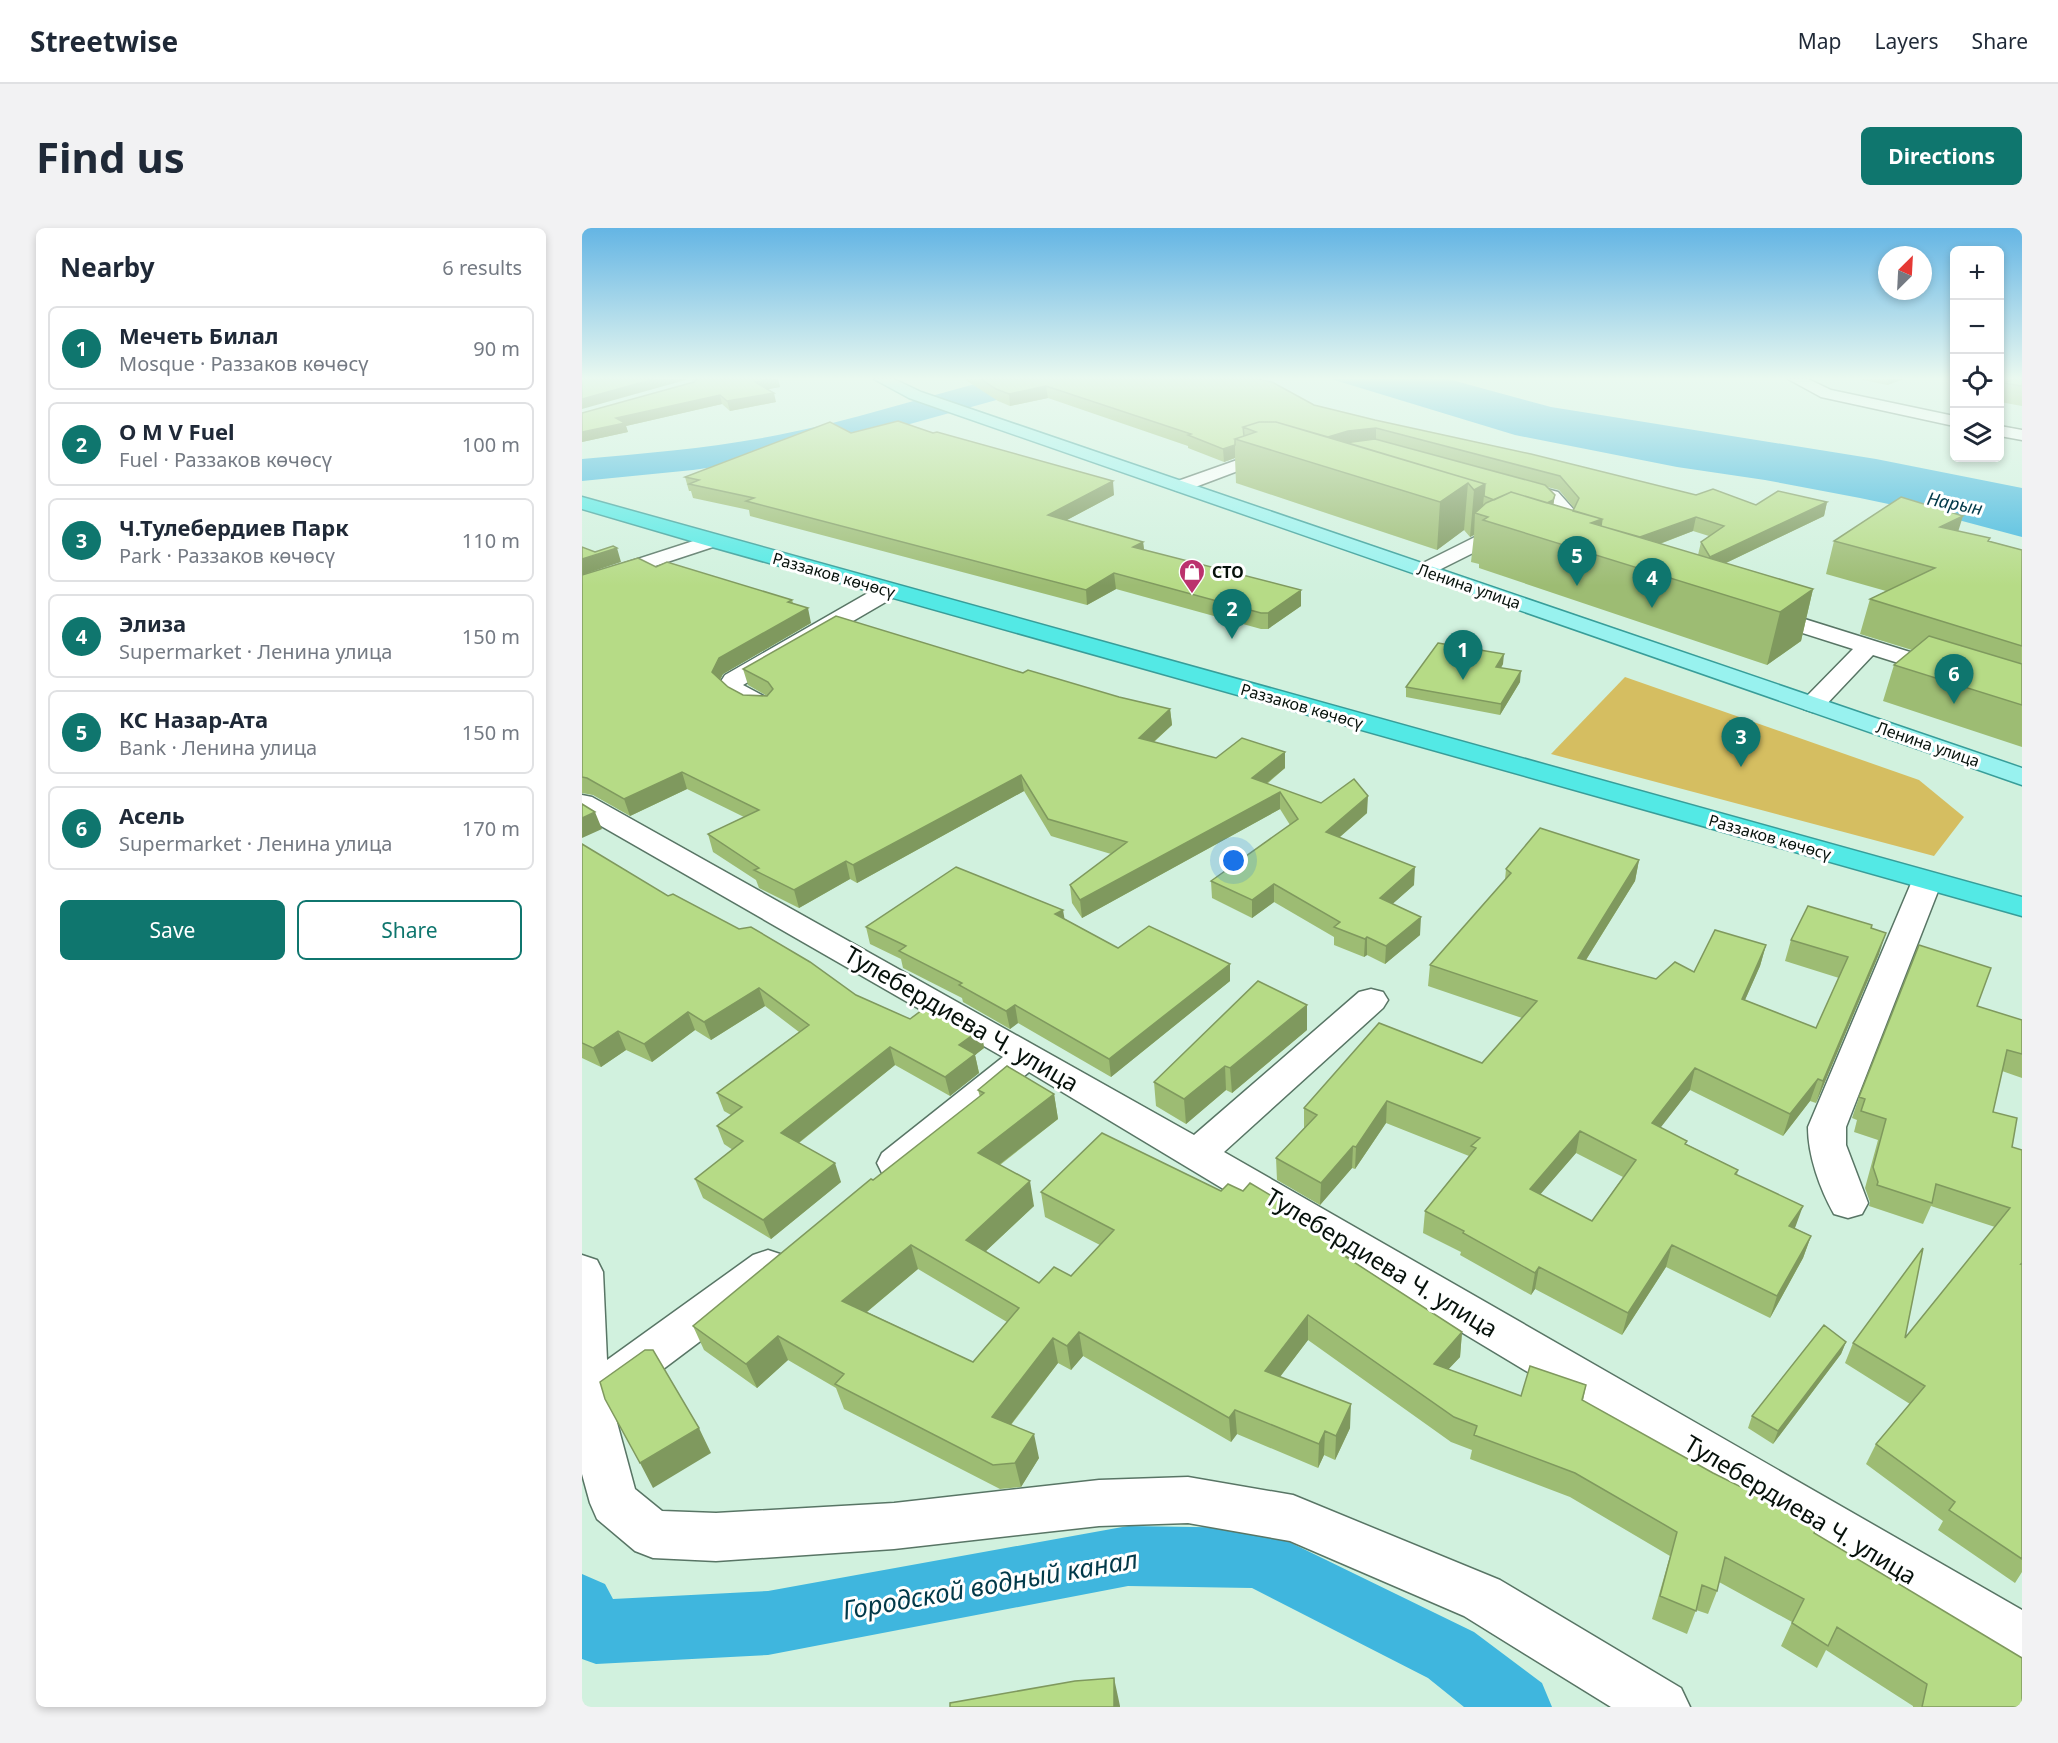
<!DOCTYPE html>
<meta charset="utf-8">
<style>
:root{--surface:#fff;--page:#f2f2f3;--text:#1f2937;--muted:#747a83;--line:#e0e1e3;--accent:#0f766e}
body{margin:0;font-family:"Noto Sans",sans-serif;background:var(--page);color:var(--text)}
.controls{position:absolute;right:18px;top:18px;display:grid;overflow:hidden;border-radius:9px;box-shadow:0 3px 9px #0003}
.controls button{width:54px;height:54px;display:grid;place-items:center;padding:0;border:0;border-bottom:2px solid var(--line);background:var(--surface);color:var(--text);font:30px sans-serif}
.compass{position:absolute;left:1296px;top:18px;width:54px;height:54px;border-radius:50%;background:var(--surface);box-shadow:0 3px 9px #0003;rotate:24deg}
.you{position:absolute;left:652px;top:633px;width:21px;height:21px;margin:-15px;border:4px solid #fff;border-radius:50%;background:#1a73e8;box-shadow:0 0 0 9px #1a73e833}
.badge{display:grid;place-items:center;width:39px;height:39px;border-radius:50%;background:var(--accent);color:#fff;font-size:20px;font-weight:700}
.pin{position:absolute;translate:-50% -50px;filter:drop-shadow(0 2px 3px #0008)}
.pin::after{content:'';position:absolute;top:32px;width:21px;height:18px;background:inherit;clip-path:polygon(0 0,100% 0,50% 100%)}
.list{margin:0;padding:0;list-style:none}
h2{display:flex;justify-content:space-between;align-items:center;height:78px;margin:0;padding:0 24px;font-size:26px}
h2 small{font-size:20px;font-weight:400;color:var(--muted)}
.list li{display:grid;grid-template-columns:39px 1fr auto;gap:18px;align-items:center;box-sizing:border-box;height:84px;margin:0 12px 12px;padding:0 12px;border:2px solid var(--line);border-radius:9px}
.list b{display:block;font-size:22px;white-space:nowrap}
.list p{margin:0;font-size:20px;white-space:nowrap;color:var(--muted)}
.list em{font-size:20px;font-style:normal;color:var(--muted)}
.actions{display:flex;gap:12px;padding:18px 24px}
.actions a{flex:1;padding:14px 0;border:2px solid var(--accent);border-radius:9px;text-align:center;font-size:21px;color:var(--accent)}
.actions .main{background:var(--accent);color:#fff}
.icon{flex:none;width:33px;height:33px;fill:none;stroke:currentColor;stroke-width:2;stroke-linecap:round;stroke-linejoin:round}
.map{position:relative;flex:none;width:1440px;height:1479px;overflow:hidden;border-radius:9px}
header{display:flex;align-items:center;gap:36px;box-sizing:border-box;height:84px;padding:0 30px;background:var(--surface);border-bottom:2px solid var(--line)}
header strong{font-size:28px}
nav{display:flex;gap:33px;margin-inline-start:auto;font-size:21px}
.intro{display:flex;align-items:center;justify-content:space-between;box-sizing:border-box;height:144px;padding:0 36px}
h1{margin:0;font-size:42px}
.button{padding:15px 27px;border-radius:9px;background:var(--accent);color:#fff;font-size:21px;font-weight:700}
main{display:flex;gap:36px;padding:0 36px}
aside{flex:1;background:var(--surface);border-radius:9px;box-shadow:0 3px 9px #0003}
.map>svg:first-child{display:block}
.green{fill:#d5be61}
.water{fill:#3fb6de}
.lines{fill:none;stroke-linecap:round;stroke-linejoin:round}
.canal{fill:#3fb6de;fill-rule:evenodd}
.river{fill:#3fb6de;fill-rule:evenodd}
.street-casing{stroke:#587565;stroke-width:3}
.primary-casing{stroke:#389d99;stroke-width:3}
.highway-casing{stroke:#389d99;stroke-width:3}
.street{fill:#fff;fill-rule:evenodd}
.primary{fill:#98f2ef;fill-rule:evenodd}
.highway{fill:#53e9e5;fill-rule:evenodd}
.wall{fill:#9dbc73;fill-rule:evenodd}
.shaded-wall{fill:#7f995e}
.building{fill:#b6db86;stroke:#7f995e;stroke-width:1.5;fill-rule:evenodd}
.labels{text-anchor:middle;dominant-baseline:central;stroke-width:6;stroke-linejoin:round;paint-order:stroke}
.far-poi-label{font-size:16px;font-weight:bold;fill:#06110b;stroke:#fff;text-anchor:start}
.far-street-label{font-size:16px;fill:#06110b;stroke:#fff}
.far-water-label{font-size:18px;font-style:italic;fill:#023949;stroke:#fff}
.near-street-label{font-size:24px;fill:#06110b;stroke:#fff}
.near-water-label{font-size:26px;font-style:italic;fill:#023949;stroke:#fff}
</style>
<header>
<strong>Streetwise</strong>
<nav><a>Map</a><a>Layers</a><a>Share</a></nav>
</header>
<div class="intro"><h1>Find us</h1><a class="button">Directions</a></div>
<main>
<aside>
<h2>Nearby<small>6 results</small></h2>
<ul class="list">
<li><span class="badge">1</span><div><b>Мечеть Билал</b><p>Mosque · Раззаков көчөсү</p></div><em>90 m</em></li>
<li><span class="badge">2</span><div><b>O M V Fuel</b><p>Fuel · Раззаков көчөсү</p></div><em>100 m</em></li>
<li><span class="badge">3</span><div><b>Ч.Тулебердиев Парк</b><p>Park · Раззаков көчөсү</p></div><em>110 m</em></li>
<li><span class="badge">4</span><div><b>Элиза</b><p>Supermarket · Ленина улица</p></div><em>150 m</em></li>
<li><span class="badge">5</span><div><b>КС Назар-Ата</b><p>Bank · Ленина улица</p></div><em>150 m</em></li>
<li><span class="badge">6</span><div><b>Асель</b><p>Supermarket · Ленина улица</p></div><em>170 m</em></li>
</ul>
<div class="actions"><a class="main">Save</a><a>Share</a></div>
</aside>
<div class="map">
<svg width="1440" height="1479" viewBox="0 0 1440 1479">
<rect width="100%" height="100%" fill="#d1f1de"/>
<!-- green -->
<path class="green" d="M1043,449L1337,552L1382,589L1352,628L969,526Z"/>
<!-- water -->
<path class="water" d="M749,151H866L969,179L1294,231L1440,260V309L1354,286L1278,270L1183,252L1095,239L933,207Z"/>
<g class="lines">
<!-- canal -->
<path class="canal" d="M546,1298L675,1300L697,1309L892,1404L960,1455L970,1479H882L846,1450L670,1360L546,1358L186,1427L14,1436L0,1431V1346L23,1356L31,1371L186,1363Z"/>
<!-- river -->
<path class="river" d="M413,151H470L465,158L263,214L194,230L111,242L0,253V231C65,225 131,220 196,207C269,193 340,169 413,151Z"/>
<defs>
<path id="street" d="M1206,151H1226L1249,162L1372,188V198L1239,169Z
M1418,198L1440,202V212L1418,208Z
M675,225L703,226L706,230L703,234L677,235L600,264L593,262L591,258L593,254Z
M931,252L976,264L993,283L987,298L962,311H948L945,307L948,303L971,291L973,284L962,272L924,262L922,258L924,254Z
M912,293L929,298L932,302L929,306L849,346L842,348L835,346L831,342L835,338L905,303L902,299L905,295Z
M130,307L137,309L140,313L137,317L0,362V349Z
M306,356L314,358L317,363L314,368L161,457L189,472L193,477L189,482C170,487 146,473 136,458L143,447L298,358Z
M1181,378L1440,459V474L1291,427L1240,481L1231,484L1222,481L1218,476L1222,471L1271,421L1173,390L1170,385L1173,380Z
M0,567L10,569L612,907L777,764L789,761L801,764L806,772L801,780L642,924L1440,1382V1438L1421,1430L447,844L328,945L314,949L300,945L295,935L300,925L421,829L0,587Z
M1345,644L1356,647L1360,653L1264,899V917L1286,975L1280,986L1266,990L1252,986C1238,961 1226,928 1226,899L1330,653L1334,647Z
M186,1022L201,1027L207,1039L201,1051L52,1163L36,1168L27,1165L53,1261L80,1283L134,1285L312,1275L517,1252L606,1249L711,1267L918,1352L1099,1460L1108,1479H1029L882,1388L708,1313L606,1295L517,1298L312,1321L134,1333L71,1330L53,1323L15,1291L8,1275L0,1246V1027L15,1032L21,1044L25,1132L171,1027Z"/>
<path id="primary" d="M292,151H312L339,164L1440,540V557L327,170Z"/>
<path id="highway" d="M0,269L1440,669V688L123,317L0,281Z"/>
</defs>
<!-- street casing -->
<use href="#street" class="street-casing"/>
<!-- primary casing -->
<use href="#primary" class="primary-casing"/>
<!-- highway casing -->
<use href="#highway" class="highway-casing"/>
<!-- street -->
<use href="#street" class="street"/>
<!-- primary -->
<use href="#primary" class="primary"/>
<!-- highway -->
<use href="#highway" class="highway"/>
</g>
<!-- wall -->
<path class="wall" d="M107,151H196L198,159L186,161L194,174L148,183L140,176L44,198L46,204L0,214V185L112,154L113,153Z
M382,151H676L732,177L793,192L1114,267L1174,277L1245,274L1242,288L1144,335L1231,361L1219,413L1185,437L897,340V336L889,334L892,307L888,309L882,302L855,322L654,255L653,230L642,234L606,220V218L466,170L428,178L416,173ZM965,259L977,262L992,280L991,283L971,277L973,267ZM1111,303L1127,308L1119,314L1116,327L1078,316Z
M1277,151H1322L1305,157Z
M1418,151H1440V178L1418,174V170L1421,158H1418Z
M269,205L532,267L485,292L561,314L562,322L719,362V378L686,401H679L534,361L505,377L168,288L167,282L111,270L109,263H107L103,249Z
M1376,303L1407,313L1440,322V519L1301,473L1312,437L1330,422L1278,406L1288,371L1304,363L1244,346L1252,313Z
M74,339L210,372L211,375L229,395L141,446L138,452L146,459L161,467L185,468L166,457L161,441L441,445L537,469L588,481L590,497L572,514L634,530L703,540L685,556L739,575L785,585L758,609L832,657L810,676L838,707L803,736L785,727L782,729L752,717V709L692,674L670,690L630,670L629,653L708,597L698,581L500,690L490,675L488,657L529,626L469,608L442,563L275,655L268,651L217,680L177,660L174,652L131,624L126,606L162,589L105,561L48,588L11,567L0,565V347Z
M921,436L919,440L938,454L918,487L824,469V459Z
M0,616L86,668L274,767L328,791L399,801L402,820L393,827L397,845L368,868L313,837L217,915L259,954L189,1011L121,970L113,951L151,922L142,916L135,898L149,887L142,883L135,865L217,804L183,778L129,812L113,802L70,834L44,822L19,839L0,830Z
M1057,632L1053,653L1004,732L1074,751L1112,744L1184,717L1178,738L1163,772L1234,800L1257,750L1203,733L1209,712L1289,700L1297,726L1234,875L1228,873L1201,908L1108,862L1078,899L1104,916L1156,942L1155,947L1213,1000L1229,1008L1221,1030L1188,1090L1084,1039L1040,1107L953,1061L949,1067L878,1027L879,1024L841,1005L843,983L887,928L804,895L773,941L770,940L738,977L695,952L694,930L722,900V880L900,835L940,790L846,758L848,737L923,652L924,641ZM994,925L1041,949L1010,993L958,966Z
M483,691L536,720L648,736V753L529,849L436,795L428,801L381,774L380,770L321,740L319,731L288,716L284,699Z
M1395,778L1440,792V850L1420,843L1411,884L1430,919L1440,922V1344L1433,1355L1356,1302L1361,1293L1284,1236L1294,1216L1328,1176L1263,1135L1271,1115L1323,1110L1413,999L1349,978L1341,996L1287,978L1288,974L1283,960L1296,912L1272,904L1275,892L1270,890L1277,869Z
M725,802L650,865L644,862L604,896L574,878L572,854Z
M396,862L472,866L476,891L418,937L452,978L403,1024L457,1055L489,1048L518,1017L463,989L459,964L639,963L713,988L772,1034L880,1104L878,1129L866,1141L939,1168L1004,1157L1001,1173L1232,1305L1440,1479H1331V1478L1244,1422L1235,1440L1199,1418L1210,1394L1137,1354L1135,1363L1126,1386L1114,1382L1105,1406L1070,1391L1088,1328L988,1269L888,1231L890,1222L869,1214L726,1112L698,1149L768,1200L753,1232L742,1227L736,1240L655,1206L649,1214L501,1128L489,1142L476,1135L429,1197L457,1230L439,1259L418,1261L262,1181L254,1160L206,1132L175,1160L122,1122L111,1098L291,952L398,869ZM336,1041L425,1094L391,1134L285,1084Z
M1264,1114L1259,1126L1191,1216L1166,1200L1170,1188Z"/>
<!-- shaded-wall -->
<path class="shaded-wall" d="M72,151H107L0,181V171Z
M191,151H196L198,159L175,163L173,154Z
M1306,151H1322L1305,157Z
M464,158L466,170L428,178L427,166Z
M192,165L194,174L148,183L145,173Z
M138,167L140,176L44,198L46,204L0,214V204L34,190Z
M794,200V213L765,216H722L766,203Z
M653,217V230L642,234L641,221Z
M531,253L532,267L468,301L466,287Z
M886,255L882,302L855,322L858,274Z
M903,256L900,288L893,285L892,307L888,309L892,262Z
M973,267L970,285L949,283Z
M1245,274L1242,288L1125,344L1128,329Z
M1381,288L1371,320L1358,299Z
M1114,289L1111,303L1040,330L1042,315Z
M1020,291L1015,327L1009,295Z
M561,314L563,329L551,319Z
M35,320L39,334L0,347V331Z
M532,345L534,361L505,377L504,362Z
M1231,361L1219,413L1185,437L1198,384Z
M719,362V378L686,401V385Z
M226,380L229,395L141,446L134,459L130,444L137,430Z
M922,426L921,436L913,449L914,439Z
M939,443L938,454L918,487L919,476Z
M588,481L590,497L558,526L557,510Z
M703,524V540L670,567V550Z
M100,544L105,561L48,588L42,571Z
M439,547L442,563L275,655L271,637Z
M698,564V581L500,690L498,672Z
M786,568L785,585L744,621V604Z
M13,584L20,601L0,610V590Z
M1057,632L1053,653L992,751L996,730Z
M264,633L268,651L217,680L212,662Z
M833,639L832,657L797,688L798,670Z
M692,656V674L670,690V672Z
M481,682L484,699L473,686Z
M839,689L838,707L803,736L804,718Z
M1304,705L1297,726L1234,875L1241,853Z
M785,709V727L782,729L783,711Z
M1184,717L1178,738L1154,792L1160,771Z
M648,736V753L529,849L527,831Z
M177,760L183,778L129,812L122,794Z
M433,777L436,795L428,801L424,783Z
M725,777V802L650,865L648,840Z
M106,784L113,802L70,834L62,816Z
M399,801L402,820L393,827L397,845L368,868L363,849L377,817Z
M36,803L44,822L19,839L11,820Z
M308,819L313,837L205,924L199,905Z
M643,838L644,862L604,896L602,871Z
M1113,840L1108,862L1065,917L1070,895Z
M1236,851L1228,873L1201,908L1208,886Z
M472,866L476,891L401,949L396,925Z
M805,873L804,895L773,941L774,919Z
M998,903L994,925L944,983L948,961Z
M771,918L770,940L738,977L739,955Z
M253,935L259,954L189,1011L181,992Z
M448,953L452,978L389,1037L384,1012Z
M1221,978L1213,1000L1200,1020L1207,998Z
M1229,1008L1221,1030L1188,1090L1195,1068Z
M329,1017L336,1041L269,1097L260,1073Z
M1090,1017L1084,1039L1040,1107L1046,1085Z
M773,1018L772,1042L764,1029Z
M957,1039L953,1061L949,1067L953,1045Z
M726,1087V1112L684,1167L683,1143Z
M497,1104L501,1128L489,1142L485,1118Z
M880,1104L878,1129L849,1160L852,1136Z
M196,1108L206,1132L175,1160L164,1136Z
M471,1110L476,1135L416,1213L410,1189Z
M1264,1114L1259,1126L1191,1216L1196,1203Z
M769,1176L768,1200L753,1232L754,1208Z
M653,1182L655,1206L649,1214L647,1190Z
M117,1200L129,1225L71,1260L58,1235Z
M743,1203L742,1227L736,1240L737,1216Z
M452,1206L457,1230L439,1259L433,1235Z
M532,1450L538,1478V1479H532Z"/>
<!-- building -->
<path class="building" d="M0,151H72L0,171Z
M115,151H191L173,154L192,165L145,173L138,167L34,190L43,195L0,204V185L112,154Z
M399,151H676L690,154L732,177L793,192L949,226L1114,267L1131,261L1174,277L1196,263L1245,274L1128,329L1119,314L1142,298L1114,289L1058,309L1019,298L1020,291L991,283L997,270L978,248L794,200L766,203L746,209L694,194H677L661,199L662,208L653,211V217L641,221L606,207L609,206L464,158L427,166L414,161Z
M1432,151H1440V158L1422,155Z
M316,193L351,205L355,204L531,253L466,287L561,314L551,319L719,362L686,385H679L532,345L504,362L164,273L172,270L107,256L117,252L103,249L248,194L269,205Z
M677,194H694L903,256L892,262L886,255L858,274L653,211L674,204L661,199Z
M793,211L963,257L973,267L971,272L965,275L929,264L912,272L902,268L903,256L766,215L770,214Z
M929,264L1020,291L1009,295L1231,361L1198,384L901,292L906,289L893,285L904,275Z
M1319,269L1381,288L1358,299L1408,310L1406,313L1440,322V418L1288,371L1353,340L1252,313Z
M31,318L35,320L0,331V319L13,324Z
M56,330L74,339L85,334L210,372L206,374L226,380L137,430L130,444L146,459L161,467L185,468L191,461L186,454L161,441L254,388L441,445L446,442L537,469L588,481L557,510L634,530L660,510L703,524L670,550L739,575L772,551L786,568L744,604L833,639L798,670L839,689L804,718L785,709L783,711L752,699L758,694L692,656L670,672L629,653L716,591L698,564L498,672L488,657L545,614L466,591L439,547L271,637L264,633L212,662L172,642L177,640L126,606L177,582L100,544L42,571L5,550L0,549V347Z
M1347,408L1440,436V477L1312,437Z
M856,415L922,426L914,439L939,443L919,476L824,459Z
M0,576L13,584L0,590Z
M958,600L1057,632L996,730L1074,751L1093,734L1112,744L1133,702L1184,717L1160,771L1234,800L1266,729L1209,712L1226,678L1290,697L1289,700L1304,705L1241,853L1236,851L1208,886L1113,840L1070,895L1105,913L1103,916L1156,942L1153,946L1221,978L1207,998L1229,1008L1195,1068L1090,1017L1046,1085L957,1039L953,1045L881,1005L882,1003L843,983L894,920L889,918L898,910L805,873L774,919L771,918L739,955L694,930L735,887L722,880L797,795L900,835L955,773L848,737L929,645L924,641ZM998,903L1054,932L1010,993L948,961Z
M0,616L86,668L91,666L157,701L169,699L228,734L274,767L328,791L351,774L399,801L377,817L393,826L363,849L308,819L199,905L253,935L181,992L113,951L161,913L135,898L160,879L135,865L227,797L177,760L122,794L106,784L62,816L36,803L11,820L0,815Z
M374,639L481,682L473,686L536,720L567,698L648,736L527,831L433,777L424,783L377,757L380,755L317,723L324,718L284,699Z
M1337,717L1409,740L1395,778L1440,792V826L1425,822L1411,884L1435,890L1430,919L1440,922V1035L1439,1036H1440V1331L1367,1282L1373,1274L1294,1216L1343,1158L1271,1115L1341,1020L1323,1110L1428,980L1354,956L1350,975L1295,957L1296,954L1291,939L1304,891L1279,883L1283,871L1277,869Z
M676,753L725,777L648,840L643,838L602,871L572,854Z
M425,838L472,866L396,925L448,953L384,1012L457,1055L472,1039L489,1048L532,1002L459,964L520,905L639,963L646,956L661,963L668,955L713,982L709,986L773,1018L764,1029L880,1104L852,1136L939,1168L948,1138L1004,1157L1000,1172L1131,1245L1235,1297L1232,1305L1440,1430V1479H1340L1345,1456L1255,1399L1246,1418L1210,1395L1222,1371L1143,1329L1135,1363L1120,1357L1114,1383L1078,1368L1095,1304L993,1245L892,1207L895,1198L872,1189L726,1087L683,1143L769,1176L754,1208L743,1203L737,1216L653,1182L647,1190L497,1104L485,1118L471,1110L410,1189L452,1206L433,1235L411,1237L253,1156L262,1146L196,1108L164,1136L111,1098L289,951L291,952L402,865L396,862ZM329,1017L437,1080L391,1134L260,1073Z
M1242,1097L1264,1114L1196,1203L1170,1188Z
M63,1122H71L117,1200L58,1235L23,1171L18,1154Z
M532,1450V1479H368V1475L493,1453Z"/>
<!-- sky -->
<linearGradient id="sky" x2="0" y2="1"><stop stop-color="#64b5e4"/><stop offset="0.42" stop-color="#eaf9f0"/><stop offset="1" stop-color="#eaf9f0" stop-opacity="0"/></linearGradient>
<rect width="1440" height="358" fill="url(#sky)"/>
<!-- icons -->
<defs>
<symbol id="shop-pin" viewBox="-11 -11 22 30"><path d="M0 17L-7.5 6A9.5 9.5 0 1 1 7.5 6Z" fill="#bb326d" stroke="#fff"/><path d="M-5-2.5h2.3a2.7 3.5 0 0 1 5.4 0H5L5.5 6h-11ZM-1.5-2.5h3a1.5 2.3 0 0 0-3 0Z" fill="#fff"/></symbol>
</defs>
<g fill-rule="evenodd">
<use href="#shop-pin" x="595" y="329" width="30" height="40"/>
</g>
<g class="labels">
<!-- far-poi labels -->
<g class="far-poi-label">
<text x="630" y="344">СТО</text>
</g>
<!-- far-street labels -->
<g class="far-street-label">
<text transform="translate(252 347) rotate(16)">Раззаков көчөсү</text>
<text transform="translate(887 358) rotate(19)">Ленина улица</text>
<text transform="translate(720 478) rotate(16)">Раззаков көчөсү</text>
<text transform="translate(1346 516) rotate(19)">Ленина улица</text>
<text transform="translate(1188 609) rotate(16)">Раззаков көчөсү</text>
</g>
<!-- far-water labels -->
<g class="far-water-label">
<text transform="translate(1373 275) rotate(11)">Нарын</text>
</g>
<!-- near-street labels -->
<g class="near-street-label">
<text transform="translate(380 790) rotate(30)">Тулебердиева Ч. улица</text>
<text transform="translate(800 1034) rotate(31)">Тулебердиева Ч. улица</text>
<text transform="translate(1219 1281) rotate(31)">Тулебердиева Ч. улица</text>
</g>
<!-- near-water labels -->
<g class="near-water-label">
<text transform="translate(408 1356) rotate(-10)">Городской водный канал</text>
</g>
</g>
</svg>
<div class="controls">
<button>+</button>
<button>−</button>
<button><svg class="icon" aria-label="locate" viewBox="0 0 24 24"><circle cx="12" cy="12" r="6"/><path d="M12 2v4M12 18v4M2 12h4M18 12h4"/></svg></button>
<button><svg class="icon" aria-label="layers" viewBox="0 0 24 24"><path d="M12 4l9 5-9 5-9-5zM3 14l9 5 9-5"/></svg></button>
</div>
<svg class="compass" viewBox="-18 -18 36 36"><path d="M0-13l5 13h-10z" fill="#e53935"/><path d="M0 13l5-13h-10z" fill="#747a83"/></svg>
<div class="you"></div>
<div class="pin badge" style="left:881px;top:452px">1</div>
<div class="pin badge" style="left:650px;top:411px">2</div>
<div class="pin badge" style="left:1159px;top:539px">3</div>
<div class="pin badge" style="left:1070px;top:380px">4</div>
<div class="pin badge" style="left:995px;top:358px">5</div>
<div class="pin badge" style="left:1372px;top:476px">6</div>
</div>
</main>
